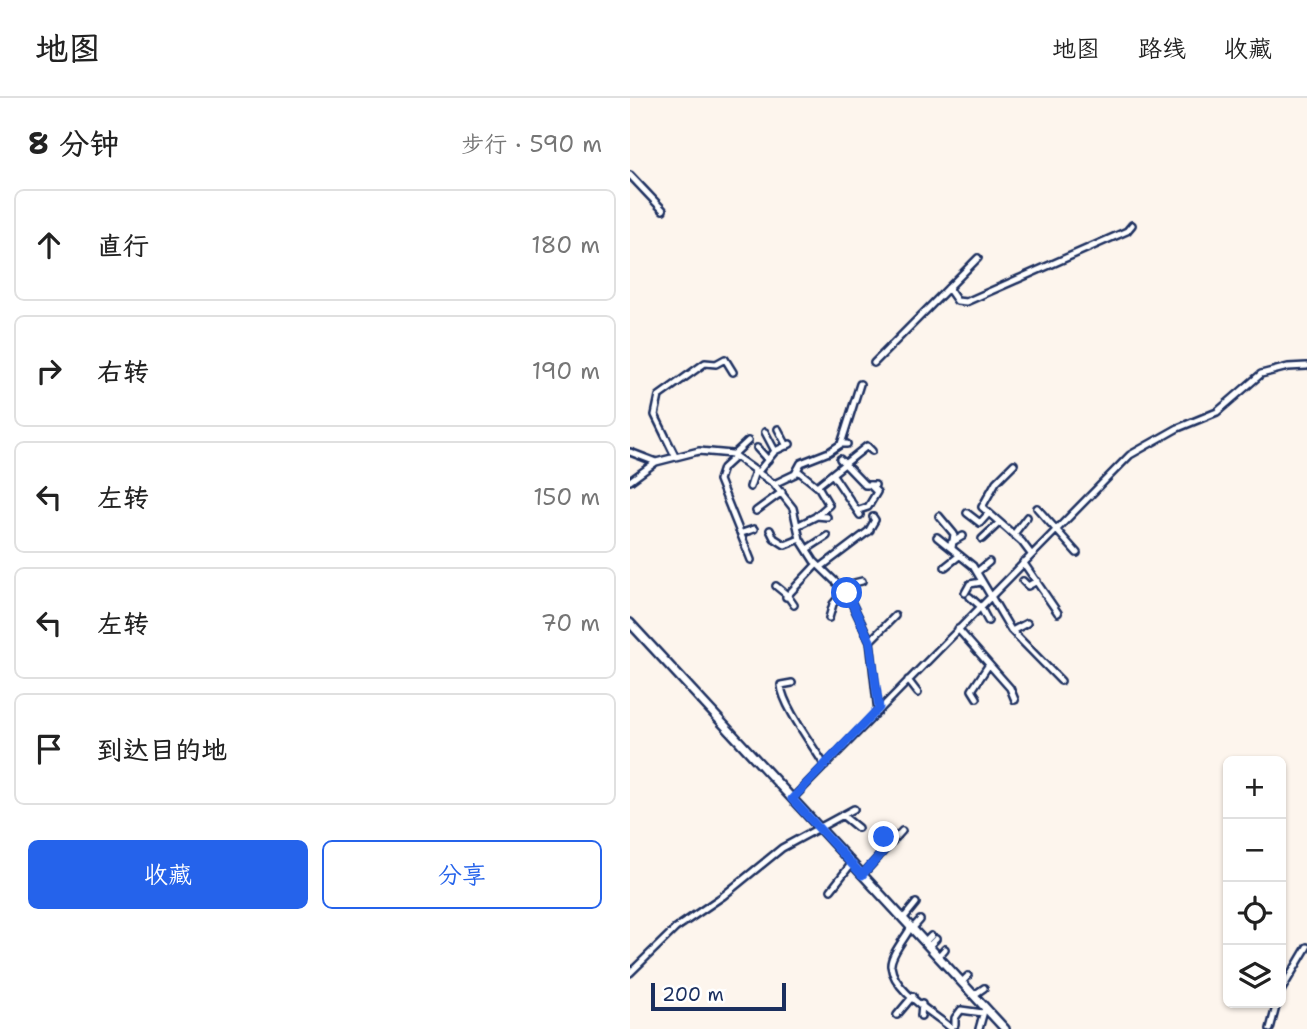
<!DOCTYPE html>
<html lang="zh">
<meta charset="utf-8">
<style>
:root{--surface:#fff;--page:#f6f6f6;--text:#222;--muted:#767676;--line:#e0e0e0;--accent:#2563eb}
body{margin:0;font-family:"Shantell Sans","LXGW WenKai TC",sans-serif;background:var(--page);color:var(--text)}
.controls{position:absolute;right:21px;bottom:21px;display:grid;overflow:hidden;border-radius:10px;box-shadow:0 2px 5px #0004}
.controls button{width:63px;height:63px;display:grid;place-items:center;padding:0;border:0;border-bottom:2px solid var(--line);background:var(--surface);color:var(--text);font:35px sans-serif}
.scale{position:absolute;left:21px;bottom:18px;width:135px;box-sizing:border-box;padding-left:7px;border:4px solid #1b2f5e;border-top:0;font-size:19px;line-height:24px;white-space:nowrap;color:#1b2f5e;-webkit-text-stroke:5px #fff;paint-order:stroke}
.stop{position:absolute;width:21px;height:21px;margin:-16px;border:5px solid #2563eb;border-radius:50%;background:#fff}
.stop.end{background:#2563eb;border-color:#fff;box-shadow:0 2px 7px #0008}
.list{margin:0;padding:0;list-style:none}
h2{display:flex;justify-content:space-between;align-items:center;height:91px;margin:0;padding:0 28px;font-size:30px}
h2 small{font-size:23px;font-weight:400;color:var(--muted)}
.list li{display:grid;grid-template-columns:46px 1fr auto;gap:21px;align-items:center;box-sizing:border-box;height:112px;margin:0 14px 14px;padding:0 14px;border:2px solid var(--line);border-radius:10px}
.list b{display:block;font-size:26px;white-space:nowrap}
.list em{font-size:23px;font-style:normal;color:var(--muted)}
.actions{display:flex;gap:14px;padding:21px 28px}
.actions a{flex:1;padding:16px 0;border:2px solid var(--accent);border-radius:10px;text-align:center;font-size:24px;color:var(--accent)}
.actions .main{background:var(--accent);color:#fff}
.icon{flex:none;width:38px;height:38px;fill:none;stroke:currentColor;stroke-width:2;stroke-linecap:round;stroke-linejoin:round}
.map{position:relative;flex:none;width:677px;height:931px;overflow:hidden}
header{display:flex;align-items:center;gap:42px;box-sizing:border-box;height:98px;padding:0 35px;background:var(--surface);border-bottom:2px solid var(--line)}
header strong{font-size:33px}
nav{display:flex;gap:38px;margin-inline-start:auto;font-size:24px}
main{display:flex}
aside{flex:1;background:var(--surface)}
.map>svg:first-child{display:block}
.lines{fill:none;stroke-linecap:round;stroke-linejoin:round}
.street-casing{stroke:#1b2f5e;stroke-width:10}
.secondary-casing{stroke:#1b2f5e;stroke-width:12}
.street{stroke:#fff;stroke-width:5}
.secondary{stroke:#fff;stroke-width:7}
.route{stroke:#2563eb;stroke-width:9}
</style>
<header>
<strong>地图</strong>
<nav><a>地图</a><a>路线</a><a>收藏</a></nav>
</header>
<main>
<aside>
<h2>8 分钟<small>步行 · 590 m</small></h2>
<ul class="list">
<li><svg class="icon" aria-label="ahead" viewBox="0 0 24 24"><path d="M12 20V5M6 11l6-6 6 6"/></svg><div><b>直行</b></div><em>180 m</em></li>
<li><svg class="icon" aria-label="right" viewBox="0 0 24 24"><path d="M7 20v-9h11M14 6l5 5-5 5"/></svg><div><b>右转</b></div><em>190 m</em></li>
<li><svg class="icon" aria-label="left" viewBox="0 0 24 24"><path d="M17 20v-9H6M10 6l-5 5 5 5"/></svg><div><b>左转</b></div><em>150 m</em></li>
<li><svg class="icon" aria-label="left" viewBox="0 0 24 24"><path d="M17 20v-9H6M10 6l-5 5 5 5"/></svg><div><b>左转</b></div><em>70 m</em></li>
<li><svg class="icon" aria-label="arrive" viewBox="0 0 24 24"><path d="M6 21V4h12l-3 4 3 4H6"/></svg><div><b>到达目的地</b></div></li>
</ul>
<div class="actions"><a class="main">收藏</a><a>分享</a></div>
</aside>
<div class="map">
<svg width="677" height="931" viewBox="0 0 677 931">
<rect width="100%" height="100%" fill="#fdf5ed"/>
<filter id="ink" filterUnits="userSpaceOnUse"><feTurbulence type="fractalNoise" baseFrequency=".0143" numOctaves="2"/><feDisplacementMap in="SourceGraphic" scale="14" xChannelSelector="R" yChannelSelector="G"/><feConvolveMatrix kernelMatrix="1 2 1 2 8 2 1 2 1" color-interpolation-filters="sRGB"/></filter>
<g filter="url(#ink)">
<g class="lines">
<defs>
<path id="street" d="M0,77L33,112
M318,190L327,203L336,204L497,133L502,127
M244,265L348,160
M148,331L157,348
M135,334L145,353
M211,346L230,286
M127,350L138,362
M0,354L26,364
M103,357L118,343
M45,358L25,317L29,298L75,265L86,266L95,261L103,274
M105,359L93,370L89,382L121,462
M210,361L235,387H245
M384,366L366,384L352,409L392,444L401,456
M127,375L145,353L160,346
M203,377L230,417
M0,383L26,364L69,353L102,356L144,386L163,410L170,441L184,463L217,495L240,543L248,614
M144,386L165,376L171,365L199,354L211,346H217
M187,388L237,348L242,353
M120,389L125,373
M407,410L447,455
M229,412L238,409L247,394L240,387
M126,413L152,394
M337,415L350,425L358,416
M186,418L197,419
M309,418L324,436L322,450
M167,428L185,419L199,407L189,390L167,372
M140,432L144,440L155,447L170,441
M238,434L245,422L243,419
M112,435L124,431
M384,436L397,419
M307,439L343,468L381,532L431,583
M352,441L369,425
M321,445L333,438
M177,451L197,438
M393,464L428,515
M191,469L240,432
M315,469L329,458
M347,474L359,464
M393,483L398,488L407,483
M146,488L157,497L164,507
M217,495L224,485L232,483
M335,495L340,486L351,484
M156,499L187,466
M340,499L350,508L358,523
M199,520L203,506L215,492
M328,531L380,590L385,602
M382,533L397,525
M240,543L265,518
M278,582L288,595
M162,585L151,587C152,607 184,649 195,668
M347,600L342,592L358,568
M162,701L500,357L548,330L587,314L631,276L658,269L677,268
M212,717L228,730
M254,735L258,748
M232,777L272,733
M201,792L222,765
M273,821L286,805
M281,829C276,839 260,857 261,868C264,894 304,915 322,931
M282,831L290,822
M295,844L301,838
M299,848L306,841
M308,859L315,851
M0,875L46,830L93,798L152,750L224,711
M332,884L338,878
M651,893L677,849
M344,897L354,890
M267,917L283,898
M291,918L292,906
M325,927V920L331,912L353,915
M349,931L354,913
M640,931L647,905"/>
<path id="secondary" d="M0,525L375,931"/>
</defs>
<!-- street casing -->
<use href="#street" class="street-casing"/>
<!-- secondary casing -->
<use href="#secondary" class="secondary-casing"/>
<!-- street -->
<use href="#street" class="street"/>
<!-- secondary -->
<use href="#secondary" class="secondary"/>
</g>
</g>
<g class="lines" filter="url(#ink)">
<!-- route -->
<path class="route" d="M217,495L240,543L249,610L162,701L232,777L258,748L254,739"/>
</g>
</svg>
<div class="controls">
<button>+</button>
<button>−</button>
<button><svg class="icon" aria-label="locate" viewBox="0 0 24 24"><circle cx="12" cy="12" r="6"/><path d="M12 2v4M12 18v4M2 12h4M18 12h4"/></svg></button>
<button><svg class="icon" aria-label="layers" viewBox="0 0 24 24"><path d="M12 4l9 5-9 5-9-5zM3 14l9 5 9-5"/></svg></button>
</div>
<div class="scale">200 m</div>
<div class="stop" style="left:217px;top:495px"></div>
<div class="stop end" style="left:254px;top:739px"></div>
</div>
</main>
